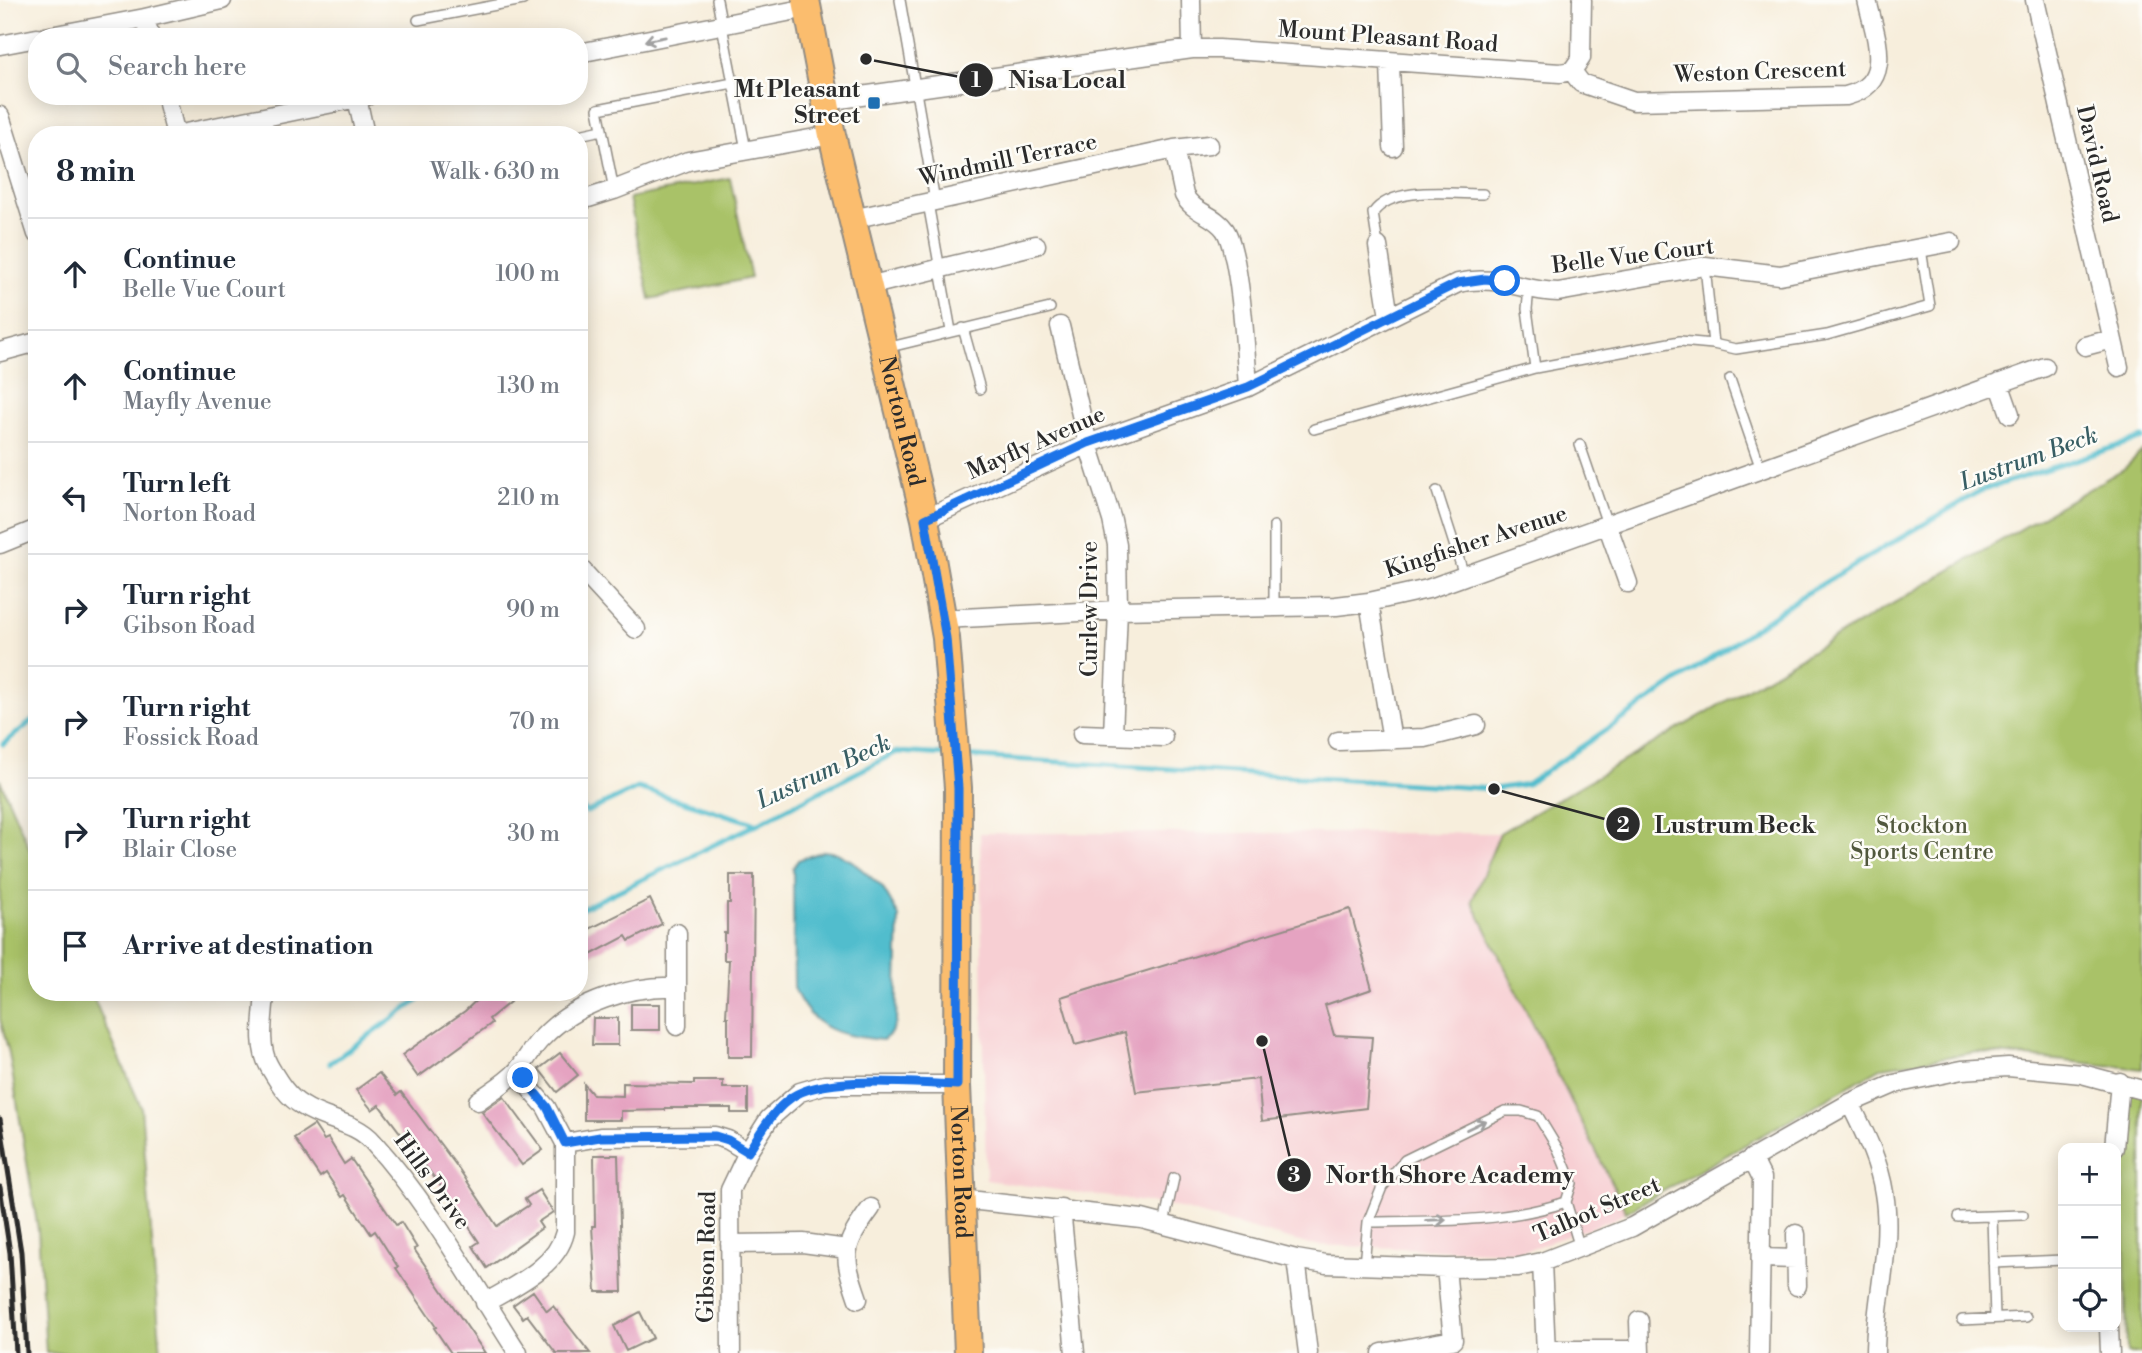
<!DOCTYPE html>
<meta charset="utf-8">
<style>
:root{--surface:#fff;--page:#f2f2f3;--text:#1f2937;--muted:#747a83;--line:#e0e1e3}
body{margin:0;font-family:"Libre Bodoni",serif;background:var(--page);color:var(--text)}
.controls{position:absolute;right:21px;bottom:21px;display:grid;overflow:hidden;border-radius:14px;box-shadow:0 4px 18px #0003}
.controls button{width:63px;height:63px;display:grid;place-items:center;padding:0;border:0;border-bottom:2px solid var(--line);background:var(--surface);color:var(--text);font:35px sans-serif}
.stop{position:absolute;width:21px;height:21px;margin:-16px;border:5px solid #1a73e8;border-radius:50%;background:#fff}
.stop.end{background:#1a73e8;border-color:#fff;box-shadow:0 2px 7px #0008}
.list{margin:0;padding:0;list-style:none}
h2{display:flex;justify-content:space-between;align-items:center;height:91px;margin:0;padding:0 28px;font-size:30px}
h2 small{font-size:23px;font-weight:400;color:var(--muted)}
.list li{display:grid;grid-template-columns:46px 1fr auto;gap:21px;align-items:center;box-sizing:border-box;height:112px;padding:0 28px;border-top:2px solid var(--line)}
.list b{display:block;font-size:26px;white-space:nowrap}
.list p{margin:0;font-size:23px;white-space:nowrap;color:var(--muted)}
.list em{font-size:23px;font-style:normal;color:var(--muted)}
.icon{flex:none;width:38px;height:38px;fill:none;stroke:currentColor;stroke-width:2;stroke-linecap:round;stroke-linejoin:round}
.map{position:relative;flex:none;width:2142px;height:1353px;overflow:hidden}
.search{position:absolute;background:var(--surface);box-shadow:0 4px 18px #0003;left:28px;top:28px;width:560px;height:77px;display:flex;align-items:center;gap:18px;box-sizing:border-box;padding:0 24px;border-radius:28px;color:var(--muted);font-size:26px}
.panel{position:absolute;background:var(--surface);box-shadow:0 4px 18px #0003;left:28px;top:126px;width:560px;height:875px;border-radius:28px}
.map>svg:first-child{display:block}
.built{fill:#f7cfd3}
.green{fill:#a9c267;stroke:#6a7649;stroke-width:2}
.water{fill:#51bdcd;stroke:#3e747c;stroke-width:2}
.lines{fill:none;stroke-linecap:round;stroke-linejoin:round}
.stream{stroke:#51bdcd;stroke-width:5}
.building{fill:#e5a3c1}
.lane-casing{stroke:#918c84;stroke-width:12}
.street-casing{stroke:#918c84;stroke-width:21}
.primary-casing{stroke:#918c84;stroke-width:30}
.lane{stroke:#fff;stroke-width:9}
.street{stroke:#fff;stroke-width:18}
.primary{stroke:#fbbd6e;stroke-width:26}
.rail{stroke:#2b2b2b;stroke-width:5}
.oneway{stroke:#a0a0a0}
.route{stroke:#1a73e8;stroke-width:9}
.poi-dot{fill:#1f6fb2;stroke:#fdfcf7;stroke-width:2.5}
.labels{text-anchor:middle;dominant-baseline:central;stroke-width:5;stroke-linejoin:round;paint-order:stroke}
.street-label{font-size:23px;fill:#2b2b2b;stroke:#fdfcf7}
.poi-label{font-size:23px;font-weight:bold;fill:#2b2b2b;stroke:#fdfcf7;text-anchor:end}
.park-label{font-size:23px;fill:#51583d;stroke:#fdfcf7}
.water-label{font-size:24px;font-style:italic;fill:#385e64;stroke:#fdfcf7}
.leader{fill:none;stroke:#2b2b2b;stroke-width:2.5}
.callout-dot{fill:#2b2b2b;stroke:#fdfcf7;stroke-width:2.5}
.mark-label{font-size:21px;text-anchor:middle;font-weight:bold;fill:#fff}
.callout-label{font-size:24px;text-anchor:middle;font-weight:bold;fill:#2b2b2b;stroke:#fdfcf7;stroke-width:5;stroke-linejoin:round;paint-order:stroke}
</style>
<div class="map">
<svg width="2142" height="1353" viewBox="0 0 2142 1353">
<rect width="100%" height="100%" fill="#fdfcf7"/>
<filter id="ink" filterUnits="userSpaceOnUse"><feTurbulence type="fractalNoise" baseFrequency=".0143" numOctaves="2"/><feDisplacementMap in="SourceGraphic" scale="14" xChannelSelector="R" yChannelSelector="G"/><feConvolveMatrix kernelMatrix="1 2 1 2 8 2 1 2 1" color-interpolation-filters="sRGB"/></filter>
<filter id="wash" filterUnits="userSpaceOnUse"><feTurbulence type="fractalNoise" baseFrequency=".00686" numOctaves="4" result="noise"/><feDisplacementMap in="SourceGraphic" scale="28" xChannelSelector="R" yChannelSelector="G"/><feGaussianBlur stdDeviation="1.57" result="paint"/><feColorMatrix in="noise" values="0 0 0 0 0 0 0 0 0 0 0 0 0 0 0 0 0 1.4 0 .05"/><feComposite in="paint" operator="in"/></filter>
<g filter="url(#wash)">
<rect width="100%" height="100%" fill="#f7eedc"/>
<!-- built -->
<path class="built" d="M980,833H1500L1472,902L1626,1212L1614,1219L1521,1252L1310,1245L1167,1205L986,1180Z"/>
<!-- green -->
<path class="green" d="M730,178L751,278L650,299L629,198Z
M2142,451V1069L1978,1052L1883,1067L1626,1212L1472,901L1500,833L2125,468Z
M0,780L37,866V992H91L141,1107L161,1353H46L38,1230L9,1053L0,1019Z
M2142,1081V1353H2127L2121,1082Z"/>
<!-- water -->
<path class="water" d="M824,851L837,853L852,861L882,887L899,916L896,1023L890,1034L883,1040C840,1035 813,1032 794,988L793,868L798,860Z"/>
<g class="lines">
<!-- stream -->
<path class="stream" d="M3,744L37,717
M962,756L1494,789L1527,784L1802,596L1980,491L2142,438
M579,805L587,812L638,788L757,824
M579,910L757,824L897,752L948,755
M330,1063L430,992"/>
</g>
<g id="blocks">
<!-- building -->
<path class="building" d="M730,875H754L752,1057H728V1017H726L729,960H724V933H727V903H730Z
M650,899L662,924L629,941L626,936L579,961V934Z
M1350,909L1372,989L1325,1005L1334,1035L1372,1037L1366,1108L1262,1121L1258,1079L1136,1092L1125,1032L1075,1045L1061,997Z
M485,992H503L510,1002L489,1019L492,1023L418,1077L402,1055L465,1011Z
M631,1004H660V1030H631Z
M593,1018H618V1045H592Z
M560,1053L578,1075L557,1092L539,1069Z
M379,1073L397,1095L401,1092L459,1169L497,1226L529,1205L525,1199L539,1190L553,1212L538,1222L542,1228L487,1268L473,1246L479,1242L452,1201L379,1105L372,1110L356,1090Z
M694,1081H723V1088H748V1113H731V1108H665V1110L621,1111V1120H584V1084L593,1095L623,1096V1083L694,1084Z
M504,1097L543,1150L522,1165L482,1112Z
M314,1125L324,1140L328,1138L344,1164L351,1159L396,1225L401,1222L417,1248L414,1249L485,1353H451L434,1328L436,1327L396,1268L398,1267L375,1231L371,1234L345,1195L342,1197L326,1173L320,1177L294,1138Z
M594,1155H618L622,1292H596L592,1226H595Z
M533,1291L547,1311L553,1306L590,1353H556L527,1315L523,1318L513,1305Z
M640,1312L653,1338L626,1351L614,1326Z"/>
</g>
</g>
<g filter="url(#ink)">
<use href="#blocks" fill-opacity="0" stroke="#918c84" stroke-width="2"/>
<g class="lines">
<defs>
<path id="lane" d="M717,0L746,150
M900,0L935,201
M418,20L523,0
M579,135L602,130
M614,190L598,109L733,83
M928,203L951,331
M1378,246L1373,213C1393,185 1452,194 1483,194
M1705,266L1713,344L1736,349L1827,335L1930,306L1921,249
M1529,288L1527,309L1535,368L1680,341L1713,344
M963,328L980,389
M886,348L1050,308
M1730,379L1761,469
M1314,429L1535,368
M1580,445L1607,524
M1437,491L1464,575
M1274,526V607
M1992,1216L1995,1318
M1958,1217L2023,1215
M1368,1222C1433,1221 1503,1223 1566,1202
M1164,1224L1174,1178
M1993,1263L2063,1260
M1364,1265L1368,1222L1382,1187L1405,1160L1505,1111H1521L1538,1116L1558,1149L1572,1183L1566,1202L1580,1248
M1962,1320L2026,1317"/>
<path id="street" d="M1191,0L1192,49
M2035,0L2119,367
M145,18L150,37
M45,37L145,18L222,0
M0,45L37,38
M579,53L807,8
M1390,63L1393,147
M1572,71L1581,83L1634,101L1846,96C1896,83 1875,36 1867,0
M1572,71L1581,58L1582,0
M166,96L176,135
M357,98L365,135
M826,101L1192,49H1219L1560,73L1572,71
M0,116L37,234
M176,135L367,96
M1174,149L1184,195C1193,213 1214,214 1225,230C1231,239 1232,250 1235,261C1243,302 1245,345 1248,387
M579,201L614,190L688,161L832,135
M852,219L1174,149L1209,145
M1378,246L1389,317
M868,286L1036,245
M1060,326L1088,444L1112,520L1117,545L1118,610L1113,735
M2085,346L2112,339
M0,352L37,342
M1999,383L2010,414
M925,519L1088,444L1248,387L1458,283C1496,274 1521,291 1558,292L1705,266L1780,275L1951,242
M1607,524L1628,583
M0,544L37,529
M579,567L636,629
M1369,602L1392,740
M943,619L1118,610L1336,606L1369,602L1428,589L2045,367
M1082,734L1163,737
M1338,741L1425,738L1476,725
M677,933V1026
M265,992C264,1015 257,1045 269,1066C278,1081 287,1097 303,1106C325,1121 355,1121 373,1142C430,1205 472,1282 518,1353
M478,1101C490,1092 506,1083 517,1071C526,1061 532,1047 543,1037C575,1003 631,985 677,987
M1850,1103C1864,1132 1879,1160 1884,1193C1893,1246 1875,1300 1875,1353
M565,1143L600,1137L715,1136L728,1140L748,1152
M2114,1148L2120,1082
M1752,1158L1762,1178L1759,1353
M960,1199L1142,1219L1296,1259L1326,1264L1446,1268L1518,1267L1542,1262L1632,1227L1850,1103L1894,1084L1962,1070L2008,1067L2082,1074L2142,1090
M1061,1208L1075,1353
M1796,1234L1797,1286
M730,1244L803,1243L847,1249
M1761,1258L1796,1259
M1296,1259L1308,1353
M1542,1262L1546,1353
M858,1299C842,1253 842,1248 871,1208
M485,1303C514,1286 557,1267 565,1232V1143L546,1107L516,1072
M1639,1321L1640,1353
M2109,1327L2110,1353
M1546,1350H1640
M731,1353L730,1190L748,1152L769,1119L800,1092L824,1085H957
M1382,1353L1453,1340L1446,1268"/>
<g id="primary">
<path id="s1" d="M806,0L832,135L925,519L946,638L958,788L957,1085L968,1353"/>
</g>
</defs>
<!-- lane casing -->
<use href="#lane" class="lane-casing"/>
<!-- street casing -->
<use href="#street" class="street-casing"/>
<!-- primary casing -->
<use href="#primary" class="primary-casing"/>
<!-- lane -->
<use href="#lane" class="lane"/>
<!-- street -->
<use href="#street" class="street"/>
<!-- primary -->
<use href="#primary" class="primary"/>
<!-- rail -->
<path class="rail" d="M0,1119L21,1252L27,1353
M0,1187L10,1253L16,1353"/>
</g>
<!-- one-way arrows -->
<defs><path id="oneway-shaft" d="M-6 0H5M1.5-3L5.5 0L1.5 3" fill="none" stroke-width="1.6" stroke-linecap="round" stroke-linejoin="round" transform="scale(1.75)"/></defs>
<g class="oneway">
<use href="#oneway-shaft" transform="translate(655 39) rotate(169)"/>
<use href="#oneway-shaft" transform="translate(1476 1125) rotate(-26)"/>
<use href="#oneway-shaft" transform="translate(1436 1220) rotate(-2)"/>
</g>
</g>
<g class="lines" filter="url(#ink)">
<!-- route -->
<path class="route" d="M523,1078L547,1107L565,1143L600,1137L715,1136L728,1140L748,1152C761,1132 772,1111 792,1097C825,1074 916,1084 957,1085L958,788L946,638L925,519L1088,443L1248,387L1458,283L1485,279L1505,281"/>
</g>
<!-- markers -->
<rect class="poi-dot" x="867" y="96" width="14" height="14" rx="3.5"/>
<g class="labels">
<!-- street labels -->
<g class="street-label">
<text transform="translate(1388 37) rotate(4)">Mount Pleasant Road</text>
<text transform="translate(1760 72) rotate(-2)">Weston Crescent</text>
<text transform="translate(1008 160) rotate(-12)">Windmill Terrace</text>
<text transform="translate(2097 164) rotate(77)">David Road</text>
<text transform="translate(1633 256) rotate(-7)">Belle Vue Court</text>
<text stroke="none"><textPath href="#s1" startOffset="432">Norton Road</textPath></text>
<text transform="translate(1036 443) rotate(-24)">Mayfly Avenue</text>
<text transform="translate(1476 542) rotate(-18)">Kingfisher Avenue</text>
<text transform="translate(1090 609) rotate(-90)">Curlew Drive</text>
<text stroke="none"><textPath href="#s1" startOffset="1188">Norton Road</textPath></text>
<text transform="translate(432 1181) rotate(54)">Hills Drive</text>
<text transform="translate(1597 1210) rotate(-23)">Talbot Street</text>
<text transform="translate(707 1257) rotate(-89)">Gibson Road</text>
</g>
<!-- poi labels -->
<g class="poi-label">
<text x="860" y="90">Mt Pleasant<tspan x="860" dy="26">Street</tspan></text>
</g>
<!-- park labels -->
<g class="park-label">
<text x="1922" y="826">Stockton<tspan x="1922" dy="26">Sports Centre</tspan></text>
</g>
<!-- water labels -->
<g class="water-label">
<text transform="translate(2029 459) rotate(-20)">Lustrum Beck</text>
<text transform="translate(824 772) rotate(-25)">Lustrum Beck</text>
</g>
</g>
<!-- callouts -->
<path class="leader" d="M866 59L976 80M1494 789L1623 824M1262 1041L1294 1175"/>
<g class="callout-dot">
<circle cx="866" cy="59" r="7"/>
<circle cx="1494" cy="789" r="7"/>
<circle cx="1262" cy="1041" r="7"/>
<circle cx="976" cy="80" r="18"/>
<circle cx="1623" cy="824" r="18"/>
<circle cx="1294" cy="1175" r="18"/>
</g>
<g class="mark-label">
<text x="976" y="87">1</text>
<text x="1623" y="832">2</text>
<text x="1294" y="1182">3</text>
</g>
<g class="callout-label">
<text x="1067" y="88">Nisa Local</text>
<text x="1735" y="833">Lustrum Beck</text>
<text x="1450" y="1183">North Shore Academy</text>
</g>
</svg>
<div class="controls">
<button>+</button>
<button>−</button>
<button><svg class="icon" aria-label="locate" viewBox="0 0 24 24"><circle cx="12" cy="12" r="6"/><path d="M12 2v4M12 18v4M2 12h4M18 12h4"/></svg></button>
</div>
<div class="stop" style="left:1505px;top:281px"></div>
<div class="stop end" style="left:523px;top:1078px"></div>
<div class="search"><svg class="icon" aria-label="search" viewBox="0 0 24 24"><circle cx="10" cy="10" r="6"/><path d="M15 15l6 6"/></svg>Search here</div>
<section class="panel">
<h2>8 min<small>Walk · 630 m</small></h2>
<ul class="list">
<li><svg class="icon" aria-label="ahead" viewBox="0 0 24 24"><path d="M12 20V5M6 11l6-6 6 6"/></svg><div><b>Continue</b><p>Belle Vue Court</p></div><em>100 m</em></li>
<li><svg class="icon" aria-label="ahead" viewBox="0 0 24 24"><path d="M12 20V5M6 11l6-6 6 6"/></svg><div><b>Continue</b><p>Mayfly Avenue</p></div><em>130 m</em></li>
<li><svg class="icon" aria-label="left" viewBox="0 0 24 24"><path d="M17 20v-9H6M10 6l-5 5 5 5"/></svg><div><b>Turn left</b><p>Norton Road</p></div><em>210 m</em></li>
<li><svg class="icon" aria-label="right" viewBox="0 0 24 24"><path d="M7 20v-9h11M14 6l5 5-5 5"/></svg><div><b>Turn right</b><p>Gibson Road</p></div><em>90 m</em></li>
<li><svg class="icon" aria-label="right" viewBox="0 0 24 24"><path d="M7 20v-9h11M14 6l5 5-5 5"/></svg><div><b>Turn right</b><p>Fossick Road</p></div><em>70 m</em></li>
<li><svg class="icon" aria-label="right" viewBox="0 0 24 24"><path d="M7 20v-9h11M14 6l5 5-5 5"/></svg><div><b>Turn right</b><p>Blair Close</p></div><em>30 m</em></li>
<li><svg class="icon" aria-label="arrive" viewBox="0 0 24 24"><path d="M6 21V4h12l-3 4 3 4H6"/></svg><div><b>Arrive at destination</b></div></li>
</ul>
</section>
</div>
